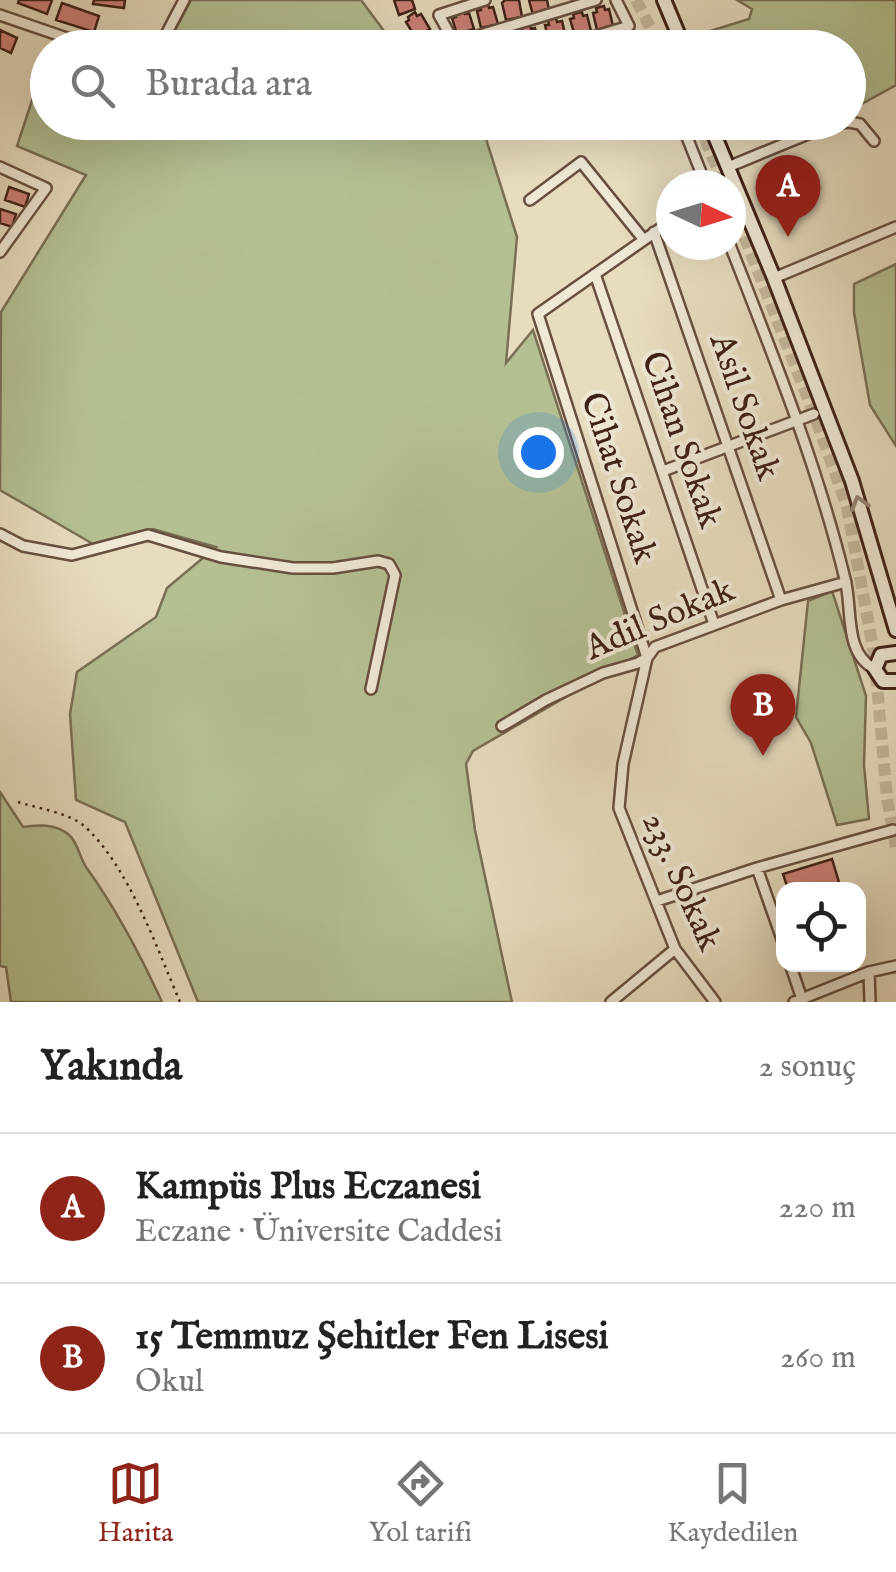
<!DOCTYPE html>
<html lang="tr">
<meta charset="utf-8">
<style>
:root{--surface:#fff;--page:#f2f2f2;--text:#222;--muted:#767676;--line:#e0e0e0;--accent:#8f2418}
body{margin:0;font-family:"IM FELL English",serif;background:var(--page);color:var(--text)}
.controls{position:absolute;right:30px;bottom:30px;display:grid;overflow:hidden;border-radius:20px;box-shadow:0 10px 40px #0002}
.controls button{width:90px;height:90px;display:grid;place-items:center;padding:0;border:0;border-bottom:2px solid var(--line);background:var(--surface);color:var(--text);font:50px sans-serif}
.compass{position:absolute;left:656px;top:170px;width:90px;height:90px;border-radius:50%;background:var(--surface);box-shadow:0 10px 40px #0002;rotate:94deg}
.you{position:absolute;left:538px;top:452px;width:35px;height:35px;margin:-25px;border:8px solid #fff;border-radius:50%;background:#1a73e8;box-shadow:0 0 0 15px #1a73e833}
.badge{display:grid;place-items:center;width:65px;height:65px;border-radius:50%;background:var(--accent);color:#fff;font-size:32px;font-weight:700}
.pin{position:absolute;translate:-50% -82px;filter:drop-shadow(0 2px 5px #0008)}
.pin::after{content:'';position:absolute;top:52px;width:35px;height:30px;background:inherit;clip-path:polygon(0 0,100% 0,50% 100%)}
.list{margin:0;padding:0;list-style:none}
h2{display:flex;justify-content:space-between;align-items:center;height:130px;margin:0;padding:0 40px;font-size:42px}
h2 small{font-size:32px;font-weight:400;color:var(--muted)}
.list li{display:grid;grid-template-columns:65px 1fr auto;gap:30px;align-items:center;box-sizing:border-box;height:150px;padding:0 40px;border-top:2px solid var(--line)}
.list b{display:block;font-size:38px;white-space:nowrap}
.list p{margin:0;font-size:32px;white-space:nowrap;color:var(--muted)}
.list em{font-size:32px;font-style:normal;color:var(--muted)}
.icon{flex:none;width:55px;height:55px;fill:none;stroke:currentColor;stroke-width:2;stroke-linecap:round;stroke-linejoin:round}
.map{position:relative;flex:none;width:896px;height:1002px;overflow:hidden}
.search{position:absolute;background:var(--surface);box-shadow:0 10px 40px #0002;left:30px;right:30px;top:30px;height:110px;display:flex;align-items:center;gap:25px;box-sizing:border-box;padding:0 35px;border-radius:55px;color:var(--muted);font-size:38px}
.sheet{height:430px;background:var(--surface)}
nav{display:flex;justify-content:space-around;align-items:center;box-sizing:border-box;height:140px;border-top:2px solid var(--line);background:var(--surface);font-size:28px;color:var(--muted)}
nav a{display:grid;justify-items:center;gap:5px}
nav .on{color:var(--accent)}
.map>svg:first-child{display:block}
.green{fill:#b4c092;stroke:#797054;stroke-width:2.5}
.building{fill:#ce8279;stroke:#3e2116;stroke-width:2.5}
.lines{fill:none;stroke-linecap:round;stroke-linejoin:round}
.street-tunnel{stroke:#c5b79c;stroke-width:9;stroke-dasharray:9 4.5;stroke-linecap:butt}
.secondary-tunnel{stroke:#c5b79c;stroke-width:12;stroke-dasharray:12 6;stroke-linecap:butt}
.street-casing{stroke:#685040;stroke-width:14}
.secondary-casing{stroke:#3e2116;stroke-width:18}
.path{stroke:#3e2116;stroke-width:2.5;stroke-dasharray:2.5 5;stroke-linecap:butt}
.street{stroke:#efe8d5;stroke-width:9}
.secondary{stroke:#efe8d5;stroke-width:12}
.oneway{stroke:#968476}
.labels{text-anchor:middle;dominant-baseline:central;stroke-width:8;stroke-linejoin:round;paint-order:stroke}
.street-label{font-size:35px;fill:#3e2116;stroke:#efe8d5}
</style>
<div class="map">
<svg width="896" height="1002" viewBox="0 0 896 1002">
<rect width="100%" height="100%" fill="#e7dcbe"/>
<filter id="stains"><feTurbulence type="fractalNoise" baseFrequency=".002" numOctaves="4"/><feColorMatrix values="0 0 0 0 .2 0 0 0 0 .09 0 0 0 0 .02 0 0 0 .5 -.17"/></filter>
<radialGradient id="worn" r=".72"><stop offset=".6" stop-color="#630" stop-opacity="0"/><stop offset="1" stop-color="#630" stop-opacity=".3"/></radialGradient>
<!-- green -->
<path class="green" d="M191,0H361L396,47H166Z
M737,0H896V85L849,111L848,48L701,47L697,35L749,19L752,9Z
M47,55L48,122L481,123L517,237L506,363L533,330L638,655L473,751L466,764L475,830L512,1002H198L125,822L76,800L70,714L77,672L156,617L167,588L216,547L153,529L93,544L0,490L1,312L86,175L17,146Z
M896,264V446L870,405L854,313V284Z
M832,591L866,696L864,765L869,819L837,825L811,743L796,717L808,601Z
M0,792L23,827C39,825 54,823 68,834C78,842 79,856 86,867C117,910 140,954 162,1002H11L6,967L0,966Z"/>
<!-- building -->
<path class="building" d="M19,0H52L47,14L18,3Z
M94,0H125L124,8L93,4Z
M394,0H412L415,9L399,15Z
M505,0H519L522,17L506,20L502,3Z
M529,0H547L549,10L533,15Z
M62,3L99,16L94,32L56,20Z
M488,4L489,8L493,7L498,24L481,28L477,11L481,10L480,6Z
M604,6L605,10L609,9L613,26L597,30L593,13L597,12L596,8Z
M463,10L465,14L469,13L474,29L457,34L452,18L456,17L455,13Z
M415,12L417,16L421,14L430,29L415,37L406,22L409,20L408,17Z
M582,12L583,16L587,15L591,31L575,36L570,19L574,18L573,14Z
M556,18L557,22L562,21L566,38L549,42L545,25H549L548,20Z
M530,25L531,29L535,28L539,45L522,48L518,32L522,31L521,27Z
M0,30L17,38L11,53L0,48Z
M505,32L506,36L510,35L514,48H496V35Z
M619,34L620,38L624,37L628,48H610V37Z
M427,35L429,39L433,37L438,48H419V39Z
M740,122H766L757,126L758,131L744,136Z
M9,187L29,194L25,207L5,200Z
M0,209L16,214L12,227L0,223Z
M832,859L841,889H788L783,874Z"/>
<g class="lines">
<!-- street-tunnel -->
<path class="street-tunnel" d="M629,26L640,48"/>
<!-- secondary-tunnel -->
<path class="secondary-tunnel" d="M636,0L661,48
M698,122L724,185
M731,203L814,414L847,507L876,664
M876,674L887,798L896,847"/>
<defs>
<path id="street" d="M0,15L96,48
M454,43L596,0
M455,44L439,15L485,0
M159,48L184,0
M557,48L629,26L616,0
M295,122L319,126L352,122
M681,122L706,185
M848,122L860,124L874,141
M0,167L46,188L0,252
M728,167L830,125L847,122
M530,200L581,162L644,240
M671,221L538,314L647,658L623,764L619,808L675,949L715,1002
M654,232L781,600
M730,245C773,355 817,464 845,579C853,608 843,653 875,669
M595,274L714,624
M774,278L896,227
M663,471L814,414
M0,534L23,546L72,555L148,535L221,557L293,568H333L378,561L389,564L395,575L371,689
M502,726L546,700L603,673L638,663L647,658L655,647L781,600L846,582
M757,868L784,945
M657,901L757,868L893,830
M790,964L802,999
M869,972L870,1002
M611,1002L675,949
M794,1002L869,972L896,966"/>
<path id="secondary" d="M664,0L684,48
M709,122L774,278L852,481L896,630
M896,653L881,655L875,669L883,681H896"/>
</defs>
<!-- street casing -->
<use href="#street" class="street-casing"/>
<!-- secondary casing -->
<use href="#secondary" class="secondary-casing"/>
<!-- path -->
<path class="path" d="M18,802C37,808 68,813 83,825C128,864 157,949 180,1002"/>
<!-- street -->
<use href="#street" class="street"/>
<!-- secondary -->
<use href="#secondary" class="secondary"/>
</g>
<!-- one-way arrows -->
<defs><path id="oneway-chevron" d="M-2-3.5L2.5 0L-2 3.5" fill="none" stroke-width="1.6" stroke-linecap="round" stroke-linejoin="round" transform="scale(2.5)"/></defs>
<use class="oneway" href="#oneway-chevron" transform="translate(859 503) rotate(-106)"/>
<g class="labels">
<!-- street labels -->
<g class="street-label">
<text transform="translate(744 407) rotate(71)">Asil Sokak</text>
<text transform="translate(681 440) rotate(71)">Cihan Sokak</text>
<text transform="translate(618 478) rotate(72)">Cihat Sokak</text>
<text transform="translate(660 620) rotate(-23)">Adil Sokak</text>
<text transform="translate(681 882) rotate(66)">233. Sokak</text>
</g>
</g>
<rect width="100%" height="100%" filter="url(#stains)"/>
<rect width="100%" height="100%" fill="url(#worn)"/>
</svg>
<div class="controls">
<button><svg class="icon" aria-label="locate" viewBox="0 0 24 24"><circle cx="12" cy="12" r="6"/><path d="M12 2v4M12 18v4M2 12h4M18 12h4"/></svg></button>
</div>
<svg class="compass" viewBox="-18 -18 36 36"><path d="M0-13l5 13h-10z" fill="#e53935"/><path d="M0 13l5-13h-10z" fill="#767676"/></svg>
<div class="you"></div>
<div class="pin badge" style="left:788px;top:237px">A</div>
<div class="pin badge" style="left:763px;top:756px">B</div>
<div class="search"><svg class="icon" aria-label="search" viewBox="0 0 24 24"><circle cx="10" cy="10" r="6"/><path d="M15 15l6 6"/></svg>Burada ara</div>
</div>
<section class="sheet">
<h2>Yakında<small>2 sonuç</small></h2>
<ul class="list">
<li><span class="badge">A</span><div><b>Kampüs Plus Eczanesi</b><p>Eczane · Üniversite Caddesi</p></div><em>220 m</em></li>
<li><span class="badge">B</span><div><b>15 Temmuz Şehitler Fen Lisesi</b><p>Okul</p></div><em>260 m</em></li>
</ul>
</section>
<nav>
<a class="on"><svg class="icon" aria-label="map" viewBox="0 0 24 24"><path d="M3 6l6-2 6 2 6-2v14l-6 2-6-2-6 2zM9 4v14M15 6v14"/></svg>Harita</a>
<a><svg class="icon" aria-label="directions" viewBox="0 0 24 24"><path d="M12 3l9 9-9 9-9-9zM9 14v-3h6M13 9l2 2-2 2"/></svg>Yol tarifi</a>
<a><svg class="icon" aria-label="saved" viewBox="0 0 24 24"><path d="M7 4h10v16l-5-4-5 4z"/></svg>Kaydedilen</a>
</nav>
